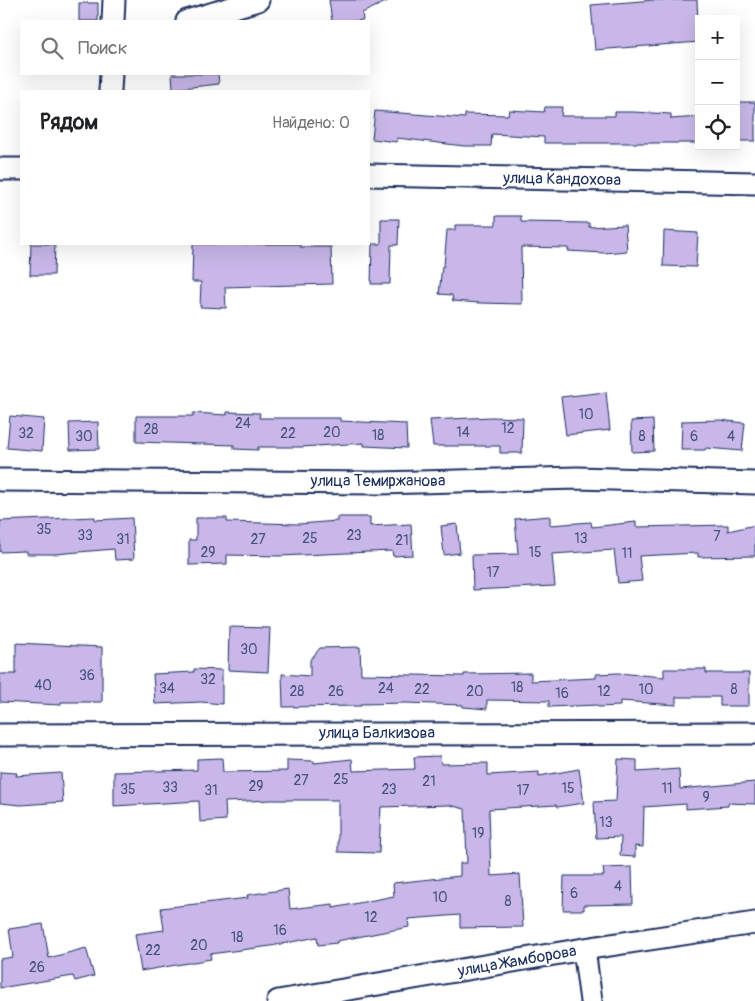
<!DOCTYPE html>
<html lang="ru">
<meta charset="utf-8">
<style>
:root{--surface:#fff;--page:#f6f6f6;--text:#202124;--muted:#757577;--line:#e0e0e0}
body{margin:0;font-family:Pangolin,sans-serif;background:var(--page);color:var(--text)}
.controls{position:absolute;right:15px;top:15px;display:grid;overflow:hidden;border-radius:0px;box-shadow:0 5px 20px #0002}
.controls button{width:45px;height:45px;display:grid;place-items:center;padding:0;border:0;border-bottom:1px solid var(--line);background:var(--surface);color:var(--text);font:25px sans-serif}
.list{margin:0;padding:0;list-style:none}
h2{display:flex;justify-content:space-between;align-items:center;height:65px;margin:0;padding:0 20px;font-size:21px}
h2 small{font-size:16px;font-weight:400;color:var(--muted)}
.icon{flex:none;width:28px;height:28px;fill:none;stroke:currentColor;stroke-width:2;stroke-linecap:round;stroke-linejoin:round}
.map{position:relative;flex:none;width:755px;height:1001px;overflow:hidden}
.search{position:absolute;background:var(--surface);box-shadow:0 5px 20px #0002;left:20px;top:20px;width:350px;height:55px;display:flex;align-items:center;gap:12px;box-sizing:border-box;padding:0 18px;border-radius:0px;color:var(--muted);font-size:19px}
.panel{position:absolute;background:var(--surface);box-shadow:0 5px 20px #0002;left:20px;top:90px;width:350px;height:155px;border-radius:0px}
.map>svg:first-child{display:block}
.building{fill:#c8b7e8;stroke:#1b2f5e}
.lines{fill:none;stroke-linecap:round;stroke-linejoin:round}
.minor-casing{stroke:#1b2f5e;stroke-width:25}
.minor{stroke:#fff;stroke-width:21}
.labels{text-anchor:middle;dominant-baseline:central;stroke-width:4.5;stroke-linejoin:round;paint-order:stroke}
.number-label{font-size:14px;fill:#465180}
.street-label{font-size:16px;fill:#1b2f5e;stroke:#fff}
</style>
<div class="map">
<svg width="755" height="1001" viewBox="0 0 755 1001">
<rect width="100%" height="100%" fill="#fff"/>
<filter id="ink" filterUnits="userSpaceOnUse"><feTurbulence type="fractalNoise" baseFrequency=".02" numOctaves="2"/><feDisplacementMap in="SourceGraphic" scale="10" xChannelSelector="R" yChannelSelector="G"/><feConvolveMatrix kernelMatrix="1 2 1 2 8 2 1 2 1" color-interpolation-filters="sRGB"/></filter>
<g filter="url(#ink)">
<!-- building -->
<path class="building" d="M329,0H390L362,13L363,20L354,21H332Z
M654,0H697L699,42L595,50L591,5Z
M79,3H98V21H79Z
M172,74H218L219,84L173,89Z
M736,102H755V141H736Z
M545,107H562L561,116H615V112H633L671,114V119L699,117V143H544V137L492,134L491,146H464L397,138V142L372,139L375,111L465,118V114L508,115L509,110L544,112Z
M496,216H521V222L589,223V227L625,225L627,251L604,253L568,251V248L521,247L522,304L480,303L453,301L452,295L439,294L442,266H444L447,230H455V225H496Z
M381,219H399L398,245H391L390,284H371L372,244H381Z
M664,231L698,233L696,267L663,266Z
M31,244H55L54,275H30Z
M193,244H300V247H331L332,284L225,287L226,308L200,307L201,282H192Z
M606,392L610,430L566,435L561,397Z
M227,412L260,413L259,418H340V421L406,424L407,448L364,446V443L301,447H258V450L234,449V445L136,442V416H193V413L227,415Z
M10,416L44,419L42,451L7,448Z
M491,417L523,418L522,453H500V446H433L430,420Z
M653,420L654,451L632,452L631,421Z
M720,420L745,423L742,451L706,448L705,450H681L682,421Z
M98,422L99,449L70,450L69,423Z
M550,516V525L591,522L592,527L636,522V527L728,525V531L755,525V556L698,557V553L639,556L642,581L618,583L614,550L552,554L555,586L473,590L472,555L518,554L515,519Z
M95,517V520L132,518L134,559L115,560L114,549L55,554H26V551L0,552V521Z
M337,517H370V526L411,524L413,555L393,556L392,551L280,556L227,555V564L189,565V540H196V518H227V522L299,524L337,521Z
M457,524L460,553L444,555L441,526Z
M229,627L270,628L268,672L228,670Z
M16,643L102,647V702H61V705L0,702V674H16Z
M360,647L361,674L464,676V674L531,673V681L596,678V674L618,673L664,677V669H706V673H749V706H720V697H676V705L620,701V706L598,707L597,705L549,707V701L487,700V709L463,707V705L406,703L361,704V706L283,707L282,674L310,676V660L320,648Z
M194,669L222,670V704L201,702L155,704L153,674L194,672Z
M440,756L441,764L488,763V775L539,772V776L579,769L584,803L557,807L556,805L489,809L491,876L520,874L523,927L460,928V915L408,919L409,927L337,941V943L318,945L317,937L271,946L210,954L211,959L141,971L135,934L164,930L161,908L248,898L247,895L288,889L290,909L333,904V908L394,896L393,883L460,876V863H467L465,809L449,805L381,807L379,853L338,852V800H271L225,802L226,820L200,822L199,801L114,806V772L197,770V759L222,758L223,772L287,771V760L314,761V763L352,759L353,771L415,769L414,757Z
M618,759L637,760V772L679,769L680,789L755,782V804L728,803V806L686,809V804L644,807L643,847L635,846V857L620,856L621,837L596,838L594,802L616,801Z
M0,772L17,773L16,776L61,773L63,802L21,805L0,803Z
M632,867L633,904L584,905V910H563L564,876H604L603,868Z
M43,924L49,958L86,948L94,976L75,981L73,976L0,988V959L13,957L9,929Z"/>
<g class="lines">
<defs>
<path id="minor" d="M113,21L114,0
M187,21L258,0
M110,91L111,74
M0,169H21
M369,175L755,183
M0,480L379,483L577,478L755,483
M0,735L755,733
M584,949L591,1001
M278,1001L584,949L755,923"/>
</defs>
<!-- minor casing -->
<use href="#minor" class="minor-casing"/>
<!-- minor -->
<use href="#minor" class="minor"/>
</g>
</g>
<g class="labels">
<!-- number labels -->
<g class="number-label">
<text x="586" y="414">10</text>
<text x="243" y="423">24</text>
<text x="508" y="428">12</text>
<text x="151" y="429">28</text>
<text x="332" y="432">20</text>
<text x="463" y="432">14</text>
<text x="26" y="433">32</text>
<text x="288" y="433">22</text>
<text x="378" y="435">18</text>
<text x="84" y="436">30</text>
<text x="642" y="436">8</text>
<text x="694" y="436">6</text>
<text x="731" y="436">4</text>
<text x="44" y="529">35</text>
<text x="85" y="535">33</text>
<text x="354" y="535">23</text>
<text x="717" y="536">7</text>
<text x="310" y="538">25</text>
<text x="581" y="538">13</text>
<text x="123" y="539">31</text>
<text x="258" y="539">27</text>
<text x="402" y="540">21</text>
<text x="208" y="552">29</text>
<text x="535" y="552">15</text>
<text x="627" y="553">11</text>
<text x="493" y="572">17</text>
<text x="249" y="649">30</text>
<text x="87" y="675">36</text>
<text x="208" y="679">32</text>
<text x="43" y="685">40</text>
<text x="517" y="687">18</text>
<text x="167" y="688">34</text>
<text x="386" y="688">24</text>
<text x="422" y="689">22</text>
<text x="646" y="689">10</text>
<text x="734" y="689">8</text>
<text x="297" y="691">28</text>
<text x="336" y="691">26</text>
<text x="475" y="691">20</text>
<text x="604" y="691">12</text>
<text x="562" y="693">16</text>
<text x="341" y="779">25</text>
<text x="301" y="780">27</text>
<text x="429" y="781">21</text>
<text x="256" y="786">29</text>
<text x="170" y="787">33</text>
<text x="568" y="788">15</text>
<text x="667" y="788">11</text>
<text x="128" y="789">35</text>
<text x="389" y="789">23</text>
<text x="211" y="790">31</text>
<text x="523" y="790">17</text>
<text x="706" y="797">9</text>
<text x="606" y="822">13</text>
<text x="478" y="833">19</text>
<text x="618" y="886">4</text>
<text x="574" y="893">6</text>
<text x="440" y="897">10</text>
<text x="508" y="901">8</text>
<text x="371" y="917">12</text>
<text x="280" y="930">16</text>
<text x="237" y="937">18</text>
<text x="199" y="945">20</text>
<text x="153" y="950">22</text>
<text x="37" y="967">26</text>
</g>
<!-- street labels -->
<g class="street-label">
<text transform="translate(562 179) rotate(1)">улица Кандохова</text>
<text x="378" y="481">улица Темиржанова</text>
<text x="377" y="733">улица Балкизова</text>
<text transform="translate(517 961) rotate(-10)">улица Жамборова</text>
</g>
</g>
</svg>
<div class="controls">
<button>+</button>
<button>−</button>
<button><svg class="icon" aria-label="locate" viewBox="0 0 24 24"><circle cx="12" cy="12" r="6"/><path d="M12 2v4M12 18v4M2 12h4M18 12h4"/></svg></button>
</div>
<div class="search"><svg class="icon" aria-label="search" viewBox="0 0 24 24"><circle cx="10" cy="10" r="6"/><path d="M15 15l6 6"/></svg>Поиск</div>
<section class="panel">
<h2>Рядом<small>Найдено: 0</small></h2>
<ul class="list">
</ul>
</section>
</div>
